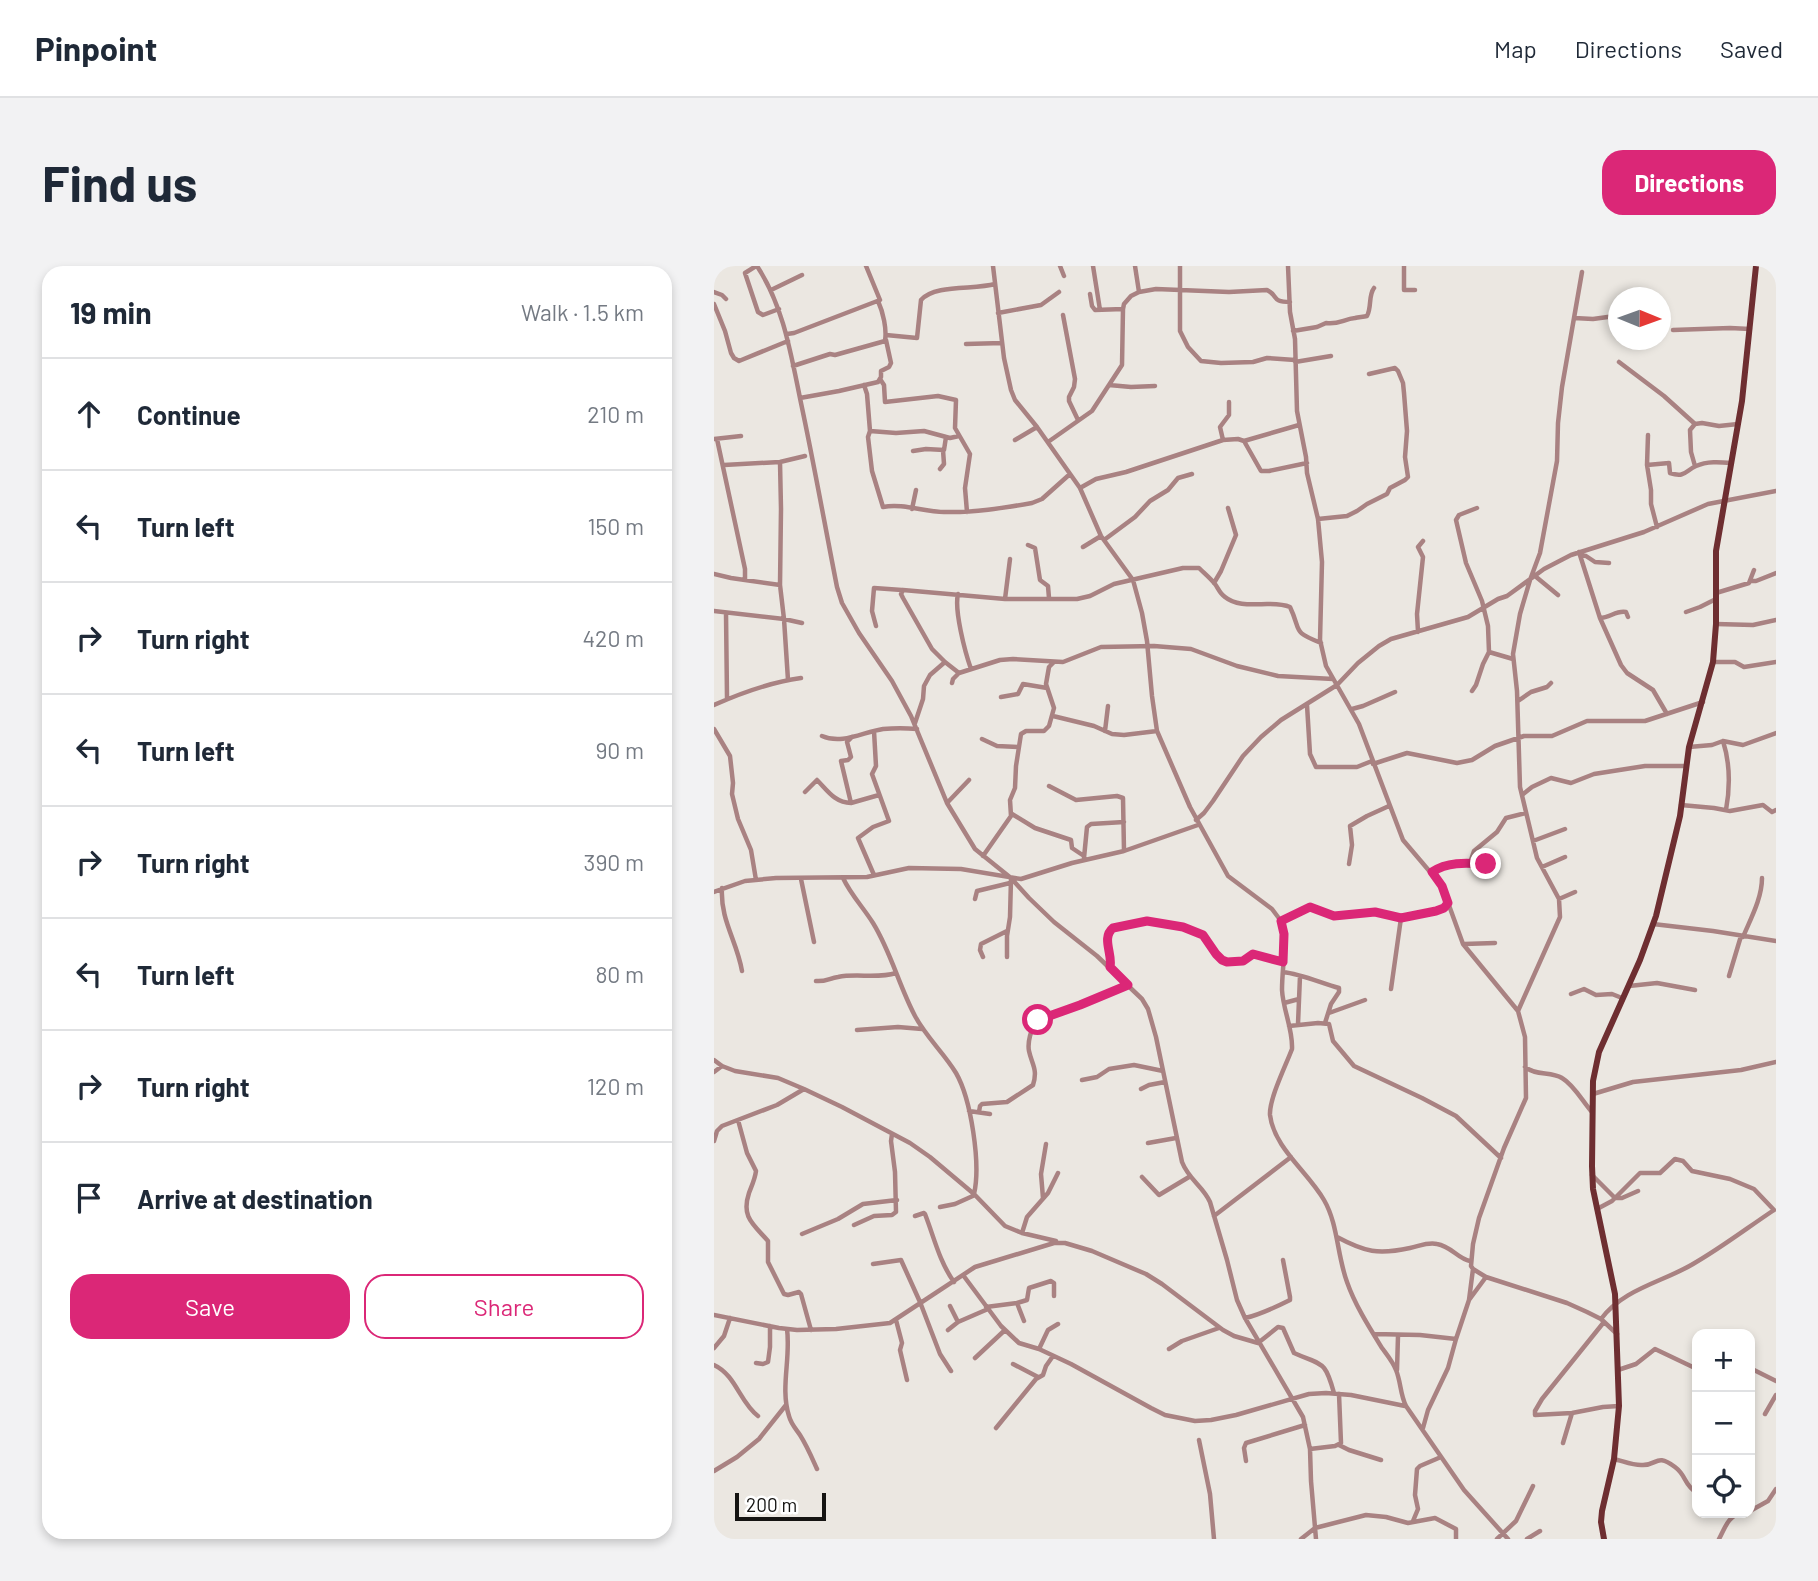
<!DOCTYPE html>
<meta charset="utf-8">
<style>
:root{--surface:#fff;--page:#f2f2f3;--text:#1f2937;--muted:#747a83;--line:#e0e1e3;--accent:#db2777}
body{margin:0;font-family:Barlow,sans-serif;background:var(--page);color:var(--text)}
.controls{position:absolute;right:21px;bottom:21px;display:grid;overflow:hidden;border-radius:14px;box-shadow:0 4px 10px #0003}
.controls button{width:63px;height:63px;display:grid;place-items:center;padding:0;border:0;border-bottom:2px solid var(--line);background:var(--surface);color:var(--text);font:35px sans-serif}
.compass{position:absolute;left:894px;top:21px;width:63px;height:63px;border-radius:50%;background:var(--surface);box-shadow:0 4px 10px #0003;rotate:91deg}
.scale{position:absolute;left:21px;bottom:18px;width:91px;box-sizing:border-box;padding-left:7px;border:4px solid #151412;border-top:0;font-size:19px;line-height:24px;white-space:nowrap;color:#151412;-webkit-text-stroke:5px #fff;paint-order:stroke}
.stop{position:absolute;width:21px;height:21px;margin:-16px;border:5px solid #db2777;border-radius:50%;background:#fff}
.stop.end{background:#db2777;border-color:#fff;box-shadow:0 2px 7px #0008}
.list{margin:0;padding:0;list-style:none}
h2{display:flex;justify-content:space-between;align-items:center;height:91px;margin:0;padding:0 28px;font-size:30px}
h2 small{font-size:23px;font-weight:400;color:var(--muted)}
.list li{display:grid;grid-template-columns:46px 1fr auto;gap:21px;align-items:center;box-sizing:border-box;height:112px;padding:0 28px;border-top:2px solid var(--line)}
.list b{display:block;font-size:26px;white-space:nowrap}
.list em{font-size:23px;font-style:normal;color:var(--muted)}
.actions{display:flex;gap:14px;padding:21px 28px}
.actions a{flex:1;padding:16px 0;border:2px solid var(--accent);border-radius:21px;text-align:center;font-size:24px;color:var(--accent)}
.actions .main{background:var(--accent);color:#fff}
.icon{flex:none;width:38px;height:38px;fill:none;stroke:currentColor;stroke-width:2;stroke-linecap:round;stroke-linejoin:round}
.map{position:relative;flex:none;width:1062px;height:1273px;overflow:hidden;border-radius:21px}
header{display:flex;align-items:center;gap:42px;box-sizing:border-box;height:98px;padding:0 35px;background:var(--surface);border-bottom:2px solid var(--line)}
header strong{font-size:33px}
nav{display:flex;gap:38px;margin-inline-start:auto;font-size:24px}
.intro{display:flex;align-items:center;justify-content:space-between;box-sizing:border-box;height:168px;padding:0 42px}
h1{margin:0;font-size:49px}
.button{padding:18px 32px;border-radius:21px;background:var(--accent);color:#fff;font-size:24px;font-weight:700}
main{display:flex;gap:42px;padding:0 42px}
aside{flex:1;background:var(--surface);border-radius:21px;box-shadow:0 4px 10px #0003}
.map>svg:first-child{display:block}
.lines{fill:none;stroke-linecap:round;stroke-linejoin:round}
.minor{stroke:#a98282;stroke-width:4.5}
.major{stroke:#6e2e31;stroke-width:6}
.route{stroke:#db2777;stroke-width:9}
</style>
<header>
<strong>Pinpoint</strong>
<nav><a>Map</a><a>Directions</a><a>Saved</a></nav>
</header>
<div class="intro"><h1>Find us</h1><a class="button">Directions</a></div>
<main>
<aside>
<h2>19 min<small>Walk · 1.5 km</small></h2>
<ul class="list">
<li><svg class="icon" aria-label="ahead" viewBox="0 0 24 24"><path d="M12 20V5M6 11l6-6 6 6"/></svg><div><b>Continue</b></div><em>210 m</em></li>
<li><svg class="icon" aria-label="left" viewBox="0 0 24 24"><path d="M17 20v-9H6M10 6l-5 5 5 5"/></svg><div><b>Turn left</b></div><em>150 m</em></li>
<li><svg class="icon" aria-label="right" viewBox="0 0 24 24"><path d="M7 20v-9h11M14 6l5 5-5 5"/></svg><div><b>Turn right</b></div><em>420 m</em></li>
<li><svg class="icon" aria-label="left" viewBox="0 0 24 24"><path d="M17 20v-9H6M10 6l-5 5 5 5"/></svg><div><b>Turn left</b></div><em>90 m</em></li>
<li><svg class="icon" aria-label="right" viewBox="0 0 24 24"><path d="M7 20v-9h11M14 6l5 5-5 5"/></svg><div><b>Turn right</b></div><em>390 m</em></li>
<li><svg class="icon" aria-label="left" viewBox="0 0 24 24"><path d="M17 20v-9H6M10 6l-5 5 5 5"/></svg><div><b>Turn left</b></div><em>80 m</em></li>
<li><svg class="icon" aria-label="right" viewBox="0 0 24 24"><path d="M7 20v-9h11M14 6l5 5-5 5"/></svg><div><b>Turn right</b></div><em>120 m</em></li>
<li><svg class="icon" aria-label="arrive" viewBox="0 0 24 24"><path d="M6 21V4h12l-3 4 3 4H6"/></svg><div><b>Arrive at destination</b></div></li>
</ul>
<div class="actions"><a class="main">Save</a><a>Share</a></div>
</aside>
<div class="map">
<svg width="1062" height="1273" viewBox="0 0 1062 1273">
<rect width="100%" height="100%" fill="#ebe7e1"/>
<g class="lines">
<!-- minor -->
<path class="minor" d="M42,0L31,7L44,46L49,49L65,43
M43,0C70,41 77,89 87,137C100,198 111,260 123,321L128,337L145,367L178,415L197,450L233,537L261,583L297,612L315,632L340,656L383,690L428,733L434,743L442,771L468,896C475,914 489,920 496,936L513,994L523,1034L531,1052L589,1151L596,1183L597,1215L602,1273
M279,0L290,92L297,124L301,134L323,161L366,222L387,270L419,314L428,347L433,375L438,430L443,465L476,541L514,610L558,643L567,655L570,663C572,683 568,704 568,724C569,744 579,763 578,783C572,799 555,833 556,849C560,882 594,906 610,934C624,958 623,989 633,1016C641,1039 655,1061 668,1082C673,1089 679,1096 682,1104C687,1116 686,1128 692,1140L750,1224L794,1273
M346,0L350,10
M379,0L386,44
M421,0L425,26
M466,0V65L474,81L487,95L507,97L539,96L553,92L581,94
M574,0L576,46L581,73L583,145L592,191L593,207L604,253L608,296L606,374L612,400L645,458L689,574L728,620L749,678L804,745L811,771L812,832L790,882L765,952L759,978L757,1000L759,1003L772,1011L853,1037L873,1046L887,1053L903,1068
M690,0V24H701
M57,24L88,9
M0,26L8,29L12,33
M376,28L378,40L381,44L409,43
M0,38L11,65L17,87L20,92L25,95L74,75
M284,47L327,39L345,26
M349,49L361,113L360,121L355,131V135L364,154
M860,52L879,53L901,50
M959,64L1016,62L1036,63
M579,65L603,61L612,57C624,59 630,53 641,52C645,51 649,51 653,50C658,41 654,30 660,22
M73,68L80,67L166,34L152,0
M172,69L203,72L207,34C221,18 260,24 281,18
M252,78L288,77
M581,96L617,90
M905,96L950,130L981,158L988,157L1005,160L1024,158
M79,100L116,88L121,89L171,75C173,63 169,46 164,35
M166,113L170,119L171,136L224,130L242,134L241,162L256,188L251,222L253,246
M150,119L153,128L156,165L182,167L210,165L236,172L245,170
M395,119L417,121L441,120
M86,132L125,125L164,116L167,111V105L175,101L177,97L172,74
M156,165L154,171L158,205L169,241C189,237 210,246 230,246C259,247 289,242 318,237L328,233L356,208
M934,169L933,199L937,224V238L943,261
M0,173L27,170
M3,173L31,303V314
M301,174L323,161
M509,174L506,161L515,149V136
M530,175L585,159
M334,176L378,145L408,99L409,43L410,38L417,30L425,26L442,23L515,26L553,24C565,30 557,36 576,36
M199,185L212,183L230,184L232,171
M66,196L67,243L66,319L70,353L74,414
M10,199L66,196L91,190
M933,199L955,197L956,207C971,212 971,205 982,200C993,195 1006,196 1017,197
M981,200L977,186L976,164L981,158
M226,203L230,198L229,184
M366,222L382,213L412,206L509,174L524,173L530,175L547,205H555L593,197
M198,243L202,224
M604,253L633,250L643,245L653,238L673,228L676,222L691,214L694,211L691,191L693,165L690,127L689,117L684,105L681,102L655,108
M390,274L421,251L436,235L454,224L464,212L478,208
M314,279L321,282L326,314L334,320L335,332
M369,281L387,270
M865,286L886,352L907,399L913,407L939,424L953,448
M866,289L872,290L881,296L895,297
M0,308L17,312L66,319
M821,310L844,329
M1037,315H1042L1062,307
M500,317L507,305L522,269L514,242
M1002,327L1035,317L1040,304
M244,328C240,344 251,386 257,403
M291,333L296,293
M0,345L70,353L88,357
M972,346L986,341L1002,333
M12,347L13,432
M886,352C896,352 902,344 912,346L914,351
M1002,358L1039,359L1062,354
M162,360L158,345L160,322L188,324
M704,366L703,348L709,291L704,281L709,275
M775,386L799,393
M999,396H1021L1030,401L1062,396
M245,407L231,396L218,383L189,332L187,328L189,324L291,333H363L376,330L400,318L469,302H485C490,307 496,312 501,318C504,322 506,328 511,331C528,345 557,333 576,341C588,366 577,365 607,377
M238,417L239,413L245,407L286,394L299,393L349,396L387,381L440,380L477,383L523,400L564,410L619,413
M758,425L762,419L769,398L775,386L774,360L768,335L752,297L742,254L745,249L763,242
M287,431L304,428L309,418L333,422
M804,435L817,426L833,421L837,417
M0,439C27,427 58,416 87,412
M593,439L596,488L602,501H643L658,495
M638,443L649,440L681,426
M339,450L380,460L398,468L410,469L443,465
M201,457L209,433L210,420L216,409L231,396
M0,463L16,490L19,517L18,528L24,553L37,584L42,614
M160,465L162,500L158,508L175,555L159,561L144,572L160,609
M391,465L394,440
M108,470C128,479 149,466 169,463C180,462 192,462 203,463
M268,473L283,480L304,481
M1009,475C1016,497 1016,522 1012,544
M975,481L998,479L1009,475L1029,479L1062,467
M659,498L693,487L743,497L758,494L781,480L810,470H838L873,455H931L989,436
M335,520L362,534L403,530L409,532L410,585
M91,526L103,514C113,524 121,537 137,537L127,495L134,494L137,491L133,476L138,471
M808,529L818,521L837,512L857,517L880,508L931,500H972
M137,537L165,529
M233,537L255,514
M967,539L1000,542L1016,545L1049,539L1058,546L1062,544
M298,548L321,562L357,574L358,582L370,590
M482,554L490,547L499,535L529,490L547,471L567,454L623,419L644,397L665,380L677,373L754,351L784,333L793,330L830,303L857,289L930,266L994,238L1062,225
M819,575L851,563
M269,590L297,550L296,534L301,522L302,500L307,468L312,465H330L335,460L340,442L332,418L335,401L340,396
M370,592L373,561L377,558L410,556
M756,597L760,585L783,566L792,552L812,547
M635,598L638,579L636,560L653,550L675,540
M828,601L851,591
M718,606C734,595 754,597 772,599
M129,612C137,629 149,641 159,657C177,686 185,720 201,750C212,771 230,787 242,807C257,833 267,898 260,928
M87,613L100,676
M8,622C6,654 23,675 28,705
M0,626L31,615L62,612L153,611L195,602L247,603L307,613L358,597L410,585L484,559
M261,633L263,625L296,617
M845,633L861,626
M567,655L596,641L620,650L661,646L687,652L722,645L730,642L734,637
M939,658L999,665L1062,675
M1029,671C1037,652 1048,632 1048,612
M750,678L781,677
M269,691L266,684L267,678L293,665
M293,691V670L296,651L297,613
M396,701C398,688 387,671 399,662L433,655L469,661L489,669L502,688L508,694L513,696L529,695L539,688L569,696
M569,706C587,708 607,717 625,722V726L617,738L611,757
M1015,710L1027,670
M102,715C111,716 116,712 124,711C143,707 163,713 182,707
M915,720L943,717L981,724
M677,723L687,652
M857,728L870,723L882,729L898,728L908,732
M570,737L585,733
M804,745L846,651L845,633L823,592L806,521L803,425L799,388L806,348L816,314L826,287L843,195L844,157L848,121L868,6
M615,747L651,734
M584,758L586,710
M575,760L604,757L615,758L619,775L640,800L708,832L742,850L787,892
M143,764L184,761L208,763
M0,794L8,800L21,805L64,812L90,823L128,841L196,877L216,891L260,928L291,960L308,967L342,975
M811,801C822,810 837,805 848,812C860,819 869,836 878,846
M0,806L8,800
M368,814L383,811L395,803L420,799L449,805
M427,823L435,819L451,816
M879,828L919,816L1027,804L1062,796
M255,845L276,848
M265,846L266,840L268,838L293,836L319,819C324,803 318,799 315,785C313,775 317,765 321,756L414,719
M24,854L33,887L42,905C41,913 38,919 35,927C27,951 39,958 54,975V996L70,1028L74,1029L85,1026L87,1028L97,1064
M0,875L3,865L8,860L63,839L90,823
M434,877L462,872
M878,909L901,932
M428,911L445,929L475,911
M329,932L327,908L332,878
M902,932H908L924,925
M226,941L241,938L261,929
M883,943L898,935L926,907H946L961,893L969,895L978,905L1016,913L1040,923L1060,944
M201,950L210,947L211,948C220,971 225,995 240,1016
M500,950L577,891
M140,959L160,950L178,949L182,946L181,906L177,875L178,868
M308,967L313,951L334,927L344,907
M88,968L124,953L149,938L183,934
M623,971C651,986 664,989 696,982C706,980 713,976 723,978C737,980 744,993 756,995
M159,998L187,994L206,1036L226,1088L237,1105
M249,1009L287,1060L305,1077L325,1083L357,1098L437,1142L451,1149L481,1155L497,1154L522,1149L595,1128L612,1127L637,1129L691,1140
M755,1034L772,1011
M236,1040L244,1056
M272,1041L303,1037
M0,1049L65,1062L83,1064L122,1063L176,1057L261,1001L340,977H351L378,985L432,1008L448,1018L509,1064L520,1070L544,1077L564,1061L569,1062L580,1087C609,1100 611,1094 620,1127
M531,1052C546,1049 562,1041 576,1034V1031L569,994
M887,1053C909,1023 949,1016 979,998C1007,982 1033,962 1060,944
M182,1054L188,1077L186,1084L193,1114
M310,1055L303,1037L313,1034L315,1022L337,1015L340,1017V1030
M890,1056L828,1133L821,1145V1149L858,1147L889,1141L905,1140
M73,1063C77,1092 66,1122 75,1150C77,1158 82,1163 86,1169C93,1180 98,1192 103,1203
M234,1064L244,1056L274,1043
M660,1068L706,1069L742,1073
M0,1082L10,1070L16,1052
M325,1083L334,1064L344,1058
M455,1083L468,1075L505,1062
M261,1092L291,1064
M42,1097L49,1098L54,1096L56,1081V1060
M299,1098L324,1111
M0,1099C22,1109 26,1137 44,1150
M1036,1102L1062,1115
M683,1104L684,1070
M904,1104L922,1098L941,1083L983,1103
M1051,1148L1062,1129
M282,1162L322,1113L329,1109L332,1100L339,1090
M709,1162L714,1144L734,1102L742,1073L755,1034L759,1003
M485,1174L496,1228L500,1273
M849,1177L858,1147
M625,1179L635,1184L667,1194
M596,1183L621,1180L627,1177L625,1128
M900,1193C909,1195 920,1200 929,1199C944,1199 942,1187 961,1201C973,1210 969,1218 983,1227
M532,1195L530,1182L532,1177L591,1159
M0,1205L23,1191L45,1173L72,1139
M1036,1245L1054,1235L1062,1223
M699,1255L704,1243L701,1229L703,1203L706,1200L727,1191
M587,1273L601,1262L652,1249L672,1251L694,1257L721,1252L742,1263V1273
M783,1273L802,1255L819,1220
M813,1273L826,1265
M1005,1273C1011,1262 1014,1250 1027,1247"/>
<!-- major -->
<path class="major" d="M890,1273L887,1256L888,1245L900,1193L905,1140L901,1028L879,923L878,900L879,815L885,786L926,694L942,650L966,550L975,481L999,396L1002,358V285L1028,135L1042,0"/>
</g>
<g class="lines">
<!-- route -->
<path class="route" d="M324,754L366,739L414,719L396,701C399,688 387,672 399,662L433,655L469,661L489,669L502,688L508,694L513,696L529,695L539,688L569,696L570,668L567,655L596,641L620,650L661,646L687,652L722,645L730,642L734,637L728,620L718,606C734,595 754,597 772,598"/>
</g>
</svg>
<div class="controls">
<button>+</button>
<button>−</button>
<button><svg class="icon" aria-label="locate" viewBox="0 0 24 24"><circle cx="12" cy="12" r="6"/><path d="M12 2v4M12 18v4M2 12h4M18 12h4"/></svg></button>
</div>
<svg class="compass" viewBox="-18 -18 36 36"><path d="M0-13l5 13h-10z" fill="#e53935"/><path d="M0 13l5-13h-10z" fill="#747a83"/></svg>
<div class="scale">200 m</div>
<div class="stop" style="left:324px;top:754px"></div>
<div class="stop end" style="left:772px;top:598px"></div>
</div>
</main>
